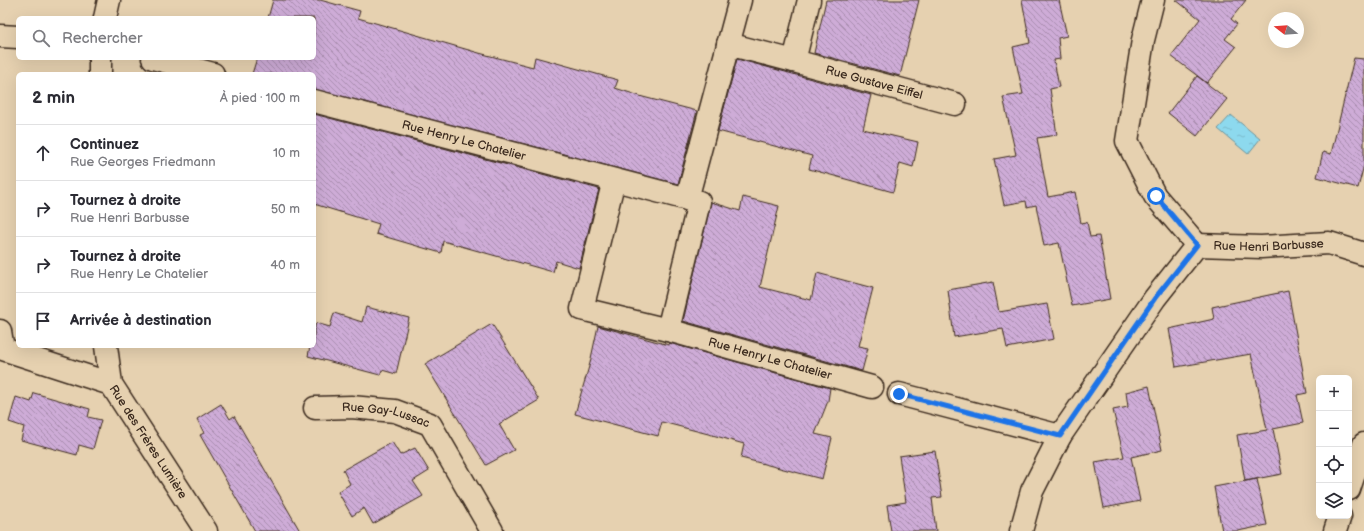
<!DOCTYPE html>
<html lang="fr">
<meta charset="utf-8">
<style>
:root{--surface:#fff;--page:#f2f2f3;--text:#2b2b33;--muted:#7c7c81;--line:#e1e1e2}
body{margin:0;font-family:"Balsamiq Sans",sans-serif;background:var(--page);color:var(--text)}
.controls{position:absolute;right:12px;bottom:12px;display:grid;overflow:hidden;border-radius:6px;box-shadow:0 4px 16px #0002}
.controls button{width:36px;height:36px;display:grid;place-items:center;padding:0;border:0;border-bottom:1px solid var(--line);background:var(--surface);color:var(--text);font:20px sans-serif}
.compass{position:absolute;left:1268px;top:12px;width:36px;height:36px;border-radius:50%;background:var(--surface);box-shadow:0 4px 16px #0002;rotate:287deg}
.stop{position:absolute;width:12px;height:12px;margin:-9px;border:3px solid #1a73e8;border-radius:50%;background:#fff}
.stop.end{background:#1a73e8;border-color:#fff;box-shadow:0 1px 4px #0008}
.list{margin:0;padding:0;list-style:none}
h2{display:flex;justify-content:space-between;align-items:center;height:52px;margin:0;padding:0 16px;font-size:17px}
h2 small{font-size:13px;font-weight:400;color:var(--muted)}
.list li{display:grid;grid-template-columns:26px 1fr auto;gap:12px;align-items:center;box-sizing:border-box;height:56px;padding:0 16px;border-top:1px solid var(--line)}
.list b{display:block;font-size:15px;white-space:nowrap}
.list p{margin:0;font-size:13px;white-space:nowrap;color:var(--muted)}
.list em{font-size:13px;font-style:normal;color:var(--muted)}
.icon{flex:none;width:22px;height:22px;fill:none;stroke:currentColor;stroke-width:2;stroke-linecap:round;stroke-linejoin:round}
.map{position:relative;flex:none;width:1364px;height:531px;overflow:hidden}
.search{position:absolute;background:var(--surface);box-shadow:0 4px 16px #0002;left:16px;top:16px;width:300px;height:44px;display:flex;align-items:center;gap:10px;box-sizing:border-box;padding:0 14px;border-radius:6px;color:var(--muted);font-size:15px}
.panel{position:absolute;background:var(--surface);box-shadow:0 4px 16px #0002;left:16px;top:72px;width:300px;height:276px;border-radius:6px}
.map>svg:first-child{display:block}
.water{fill:url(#water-ripples);stroke:#6c939b}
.building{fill:url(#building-back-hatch);stroke:#3b2a1e}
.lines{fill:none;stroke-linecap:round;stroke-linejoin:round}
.minor-casing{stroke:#3b2a1e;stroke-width:25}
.minor{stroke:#e6d1b0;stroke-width:22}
.route{stroke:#1a73e8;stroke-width:5}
.labels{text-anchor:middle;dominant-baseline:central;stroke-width:3;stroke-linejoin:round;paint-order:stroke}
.street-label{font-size:12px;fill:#3b2a1e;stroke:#e6d1b0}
</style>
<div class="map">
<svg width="1364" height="531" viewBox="0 0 1364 531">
<defs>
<pattern id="water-ripples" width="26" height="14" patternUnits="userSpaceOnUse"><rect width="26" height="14" fill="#8dd9ee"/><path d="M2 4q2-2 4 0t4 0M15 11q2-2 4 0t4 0" fill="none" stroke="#7bbacc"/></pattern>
<pattern id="building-back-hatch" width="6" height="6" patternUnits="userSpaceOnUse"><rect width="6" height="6" fill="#ceacd7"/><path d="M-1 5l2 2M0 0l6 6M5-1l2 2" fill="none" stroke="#a88cae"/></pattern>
</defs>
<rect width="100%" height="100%" fill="#e6d1b0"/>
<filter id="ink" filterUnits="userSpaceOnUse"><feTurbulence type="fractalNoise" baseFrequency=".025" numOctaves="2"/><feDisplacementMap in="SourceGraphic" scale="8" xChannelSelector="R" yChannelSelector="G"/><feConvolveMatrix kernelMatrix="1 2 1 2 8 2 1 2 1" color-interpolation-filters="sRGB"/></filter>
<g filter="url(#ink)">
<!-- water -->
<path class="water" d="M1231,115L1260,139L1248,154L1218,129Z"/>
<!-- building -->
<path class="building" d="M273,0H320L360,11L358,18L479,53L533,67L535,57L618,80L615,88L643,97L697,111L678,184L314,89V74H252L257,58H314V18H268Z
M826,0H919L900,76L814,53Z
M1022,0H1059L1067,36L1058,38L1060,59L1054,60L1059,87L1050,89L1057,135L1037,138L1048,197L1075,192L1081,223L1087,222L1090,237L1099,236L1110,299L1072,306L1059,243L1044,246L1036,205L1027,207L1026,201L1004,205L994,159L1016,155L1003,97L1023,94L1013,47L1030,43Z
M1176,0H1246L1231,19L1237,24L1225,39L1236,47L1207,83L1171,56L1200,19Z
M1354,58L1364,59V165L1358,188L1317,177L1323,152L1331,154Z
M737,59L871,95L863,129L918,142L913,167L900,163L893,192L809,169L812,156L718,131Z
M1197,76L1227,99L1197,136L1168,113Z
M314,114L599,189L579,268L556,261L553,272L443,241L441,253L376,234L379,224L314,204Z
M743,197L779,206L760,287L811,300L817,273L873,288L858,346L868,348L862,371L683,321L711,202L740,211Z
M993,282L999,312L1047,304L1054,339L1007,348L1003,329L954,337L948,290Z
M1288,291L1307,393L1297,395L1303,423L1273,429L1282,474L1245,481L1237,435L1267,430L1251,354L1176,367L1169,329L1214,319L1212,307Z
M366,307L409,318L396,374L382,370L380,375L308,356L310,346H314V330L316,323L330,327L334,313L362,322Z
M492,324L539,400L499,424L514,450L486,465L425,364Z
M598,326L669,345V343L830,388L828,401L815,434L832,438L822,479L741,458L744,444L716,436L662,422L658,436L575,414L590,363Z
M1149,386L1162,450L1131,457L1140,501L1104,508L1095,462L1124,457L1113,410L1128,407L1126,392Z
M34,393L90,409L88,417L101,420L93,449L79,445L77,455L21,440L24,427L9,422L16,397L31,402Z
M221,404L230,419L234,416L300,531H255L200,435L204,433L197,419Z
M392,442L400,455L415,448L429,471L413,481L423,496L373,524L364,508L352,516L338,492L350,484L343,470Z
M935,451L942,497L932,498L936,531H891L887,505L906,502L899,456Z
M1257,479L1267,525L1238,531H1222L1214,487Z"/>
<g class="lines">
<defs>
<g id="minor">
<path d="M1153,0L1143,40L1127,141L1155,196L1197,245"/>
<path d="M105,18L109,0"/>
<path d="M0,36L18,37"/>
<path d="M728,44L794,61L809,0"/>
<path d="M100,58V74"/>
<path d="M153,58L213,74"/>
<path id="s1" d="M794,61L955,104"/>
<path id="s2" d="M314,101L699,202L668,330L582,309L614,180"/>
<path d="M687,199L740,0"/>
<path id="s3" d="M668,330L872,387"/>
<path d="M0,331L3,349L111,384"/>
<path id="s4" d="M106,346L111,384L206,531"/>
<path d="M899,394L1060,436"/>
<path id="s5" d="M315,408L351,407L395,411L430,424L492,531"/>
<path d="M1349,489L1364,444"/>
<path id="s6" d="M1021,531L1032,491L1060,436L1155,298L1197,245L1261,247L1329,243L1364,254"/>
<path d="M1335,531L1340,516"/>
</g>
</defs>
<!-- minor casing -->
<use href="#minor" class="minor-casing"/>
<!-- minor -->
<use href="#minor" class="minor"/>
</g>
</g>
<g class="lines" filter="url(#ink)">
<!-- route -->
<path class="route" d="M899,394L1060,436L1155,298L1197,245L1156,196"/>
</g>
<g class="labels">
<!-- street labels -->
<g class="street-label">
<text stroke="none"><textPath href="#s1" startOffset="83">Rue Gustave Eiffel</textPath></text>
<text stroke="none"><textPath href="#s2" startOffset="155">Rue Henry Le Chatelier</textPath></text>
<text stroke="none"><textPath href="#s6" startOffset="410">Rue Henri Barbusse</textPath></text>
<text stroke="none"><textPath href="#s3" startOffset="106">Rue Henry Le Chatelier</textPath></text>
<text stroke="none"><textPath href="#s5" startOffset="72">Rue Gay-Lussac</textPath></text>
<text stroke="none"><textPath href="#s4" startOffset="107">Rue des Frères Lumière</textPath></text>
</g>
</g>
</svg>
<div class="controls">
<button>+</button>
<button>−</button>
<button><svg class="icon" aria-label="locate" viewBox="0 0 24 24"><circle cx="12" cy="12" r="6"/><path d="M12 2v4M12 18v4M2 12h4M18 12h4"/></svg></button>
<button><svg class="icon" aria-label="layers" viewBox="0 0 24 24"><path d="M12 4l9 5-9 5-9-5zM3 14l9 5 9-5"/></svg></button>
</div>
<svg class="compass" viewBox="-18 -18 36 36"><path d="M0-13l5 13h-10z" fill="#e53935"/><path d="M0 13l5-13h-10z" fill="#7c7c81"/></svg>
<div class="stop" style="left:1156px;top:196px"></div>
<div class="stop end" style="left:899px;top:394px"></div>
<div class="search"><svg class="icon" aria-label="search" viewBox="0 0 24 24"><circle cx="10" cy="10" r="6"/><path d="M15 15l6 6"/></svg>Rechercher</div>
<section class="panel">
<h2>2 min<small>À pied · 100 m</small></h2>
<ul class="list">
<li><svg class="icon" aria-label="ahead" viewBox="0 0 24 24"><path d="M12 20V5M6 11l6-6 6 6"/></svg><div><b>Continuez</b><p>Rue Georges Friedmann</p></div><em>10 m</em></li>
<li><svg class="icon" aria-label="right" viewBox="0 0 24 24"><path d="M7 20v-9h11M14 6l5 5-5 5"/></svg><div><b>Tournez à droite</b><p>Rue Henri Barbusse</p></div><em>50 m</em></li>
<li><svg class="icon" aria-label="right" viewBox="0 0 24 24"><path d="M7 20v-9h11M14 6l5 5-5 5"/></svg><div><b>Tournez à droite</b><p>Rue Henry Le Chatelier</p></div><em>40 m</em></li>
<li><svg class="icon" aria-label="arrive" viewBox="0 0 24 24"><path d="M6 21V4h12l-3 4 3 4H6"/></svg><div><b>Arrivée à destination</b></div></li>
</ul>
</section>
</div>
